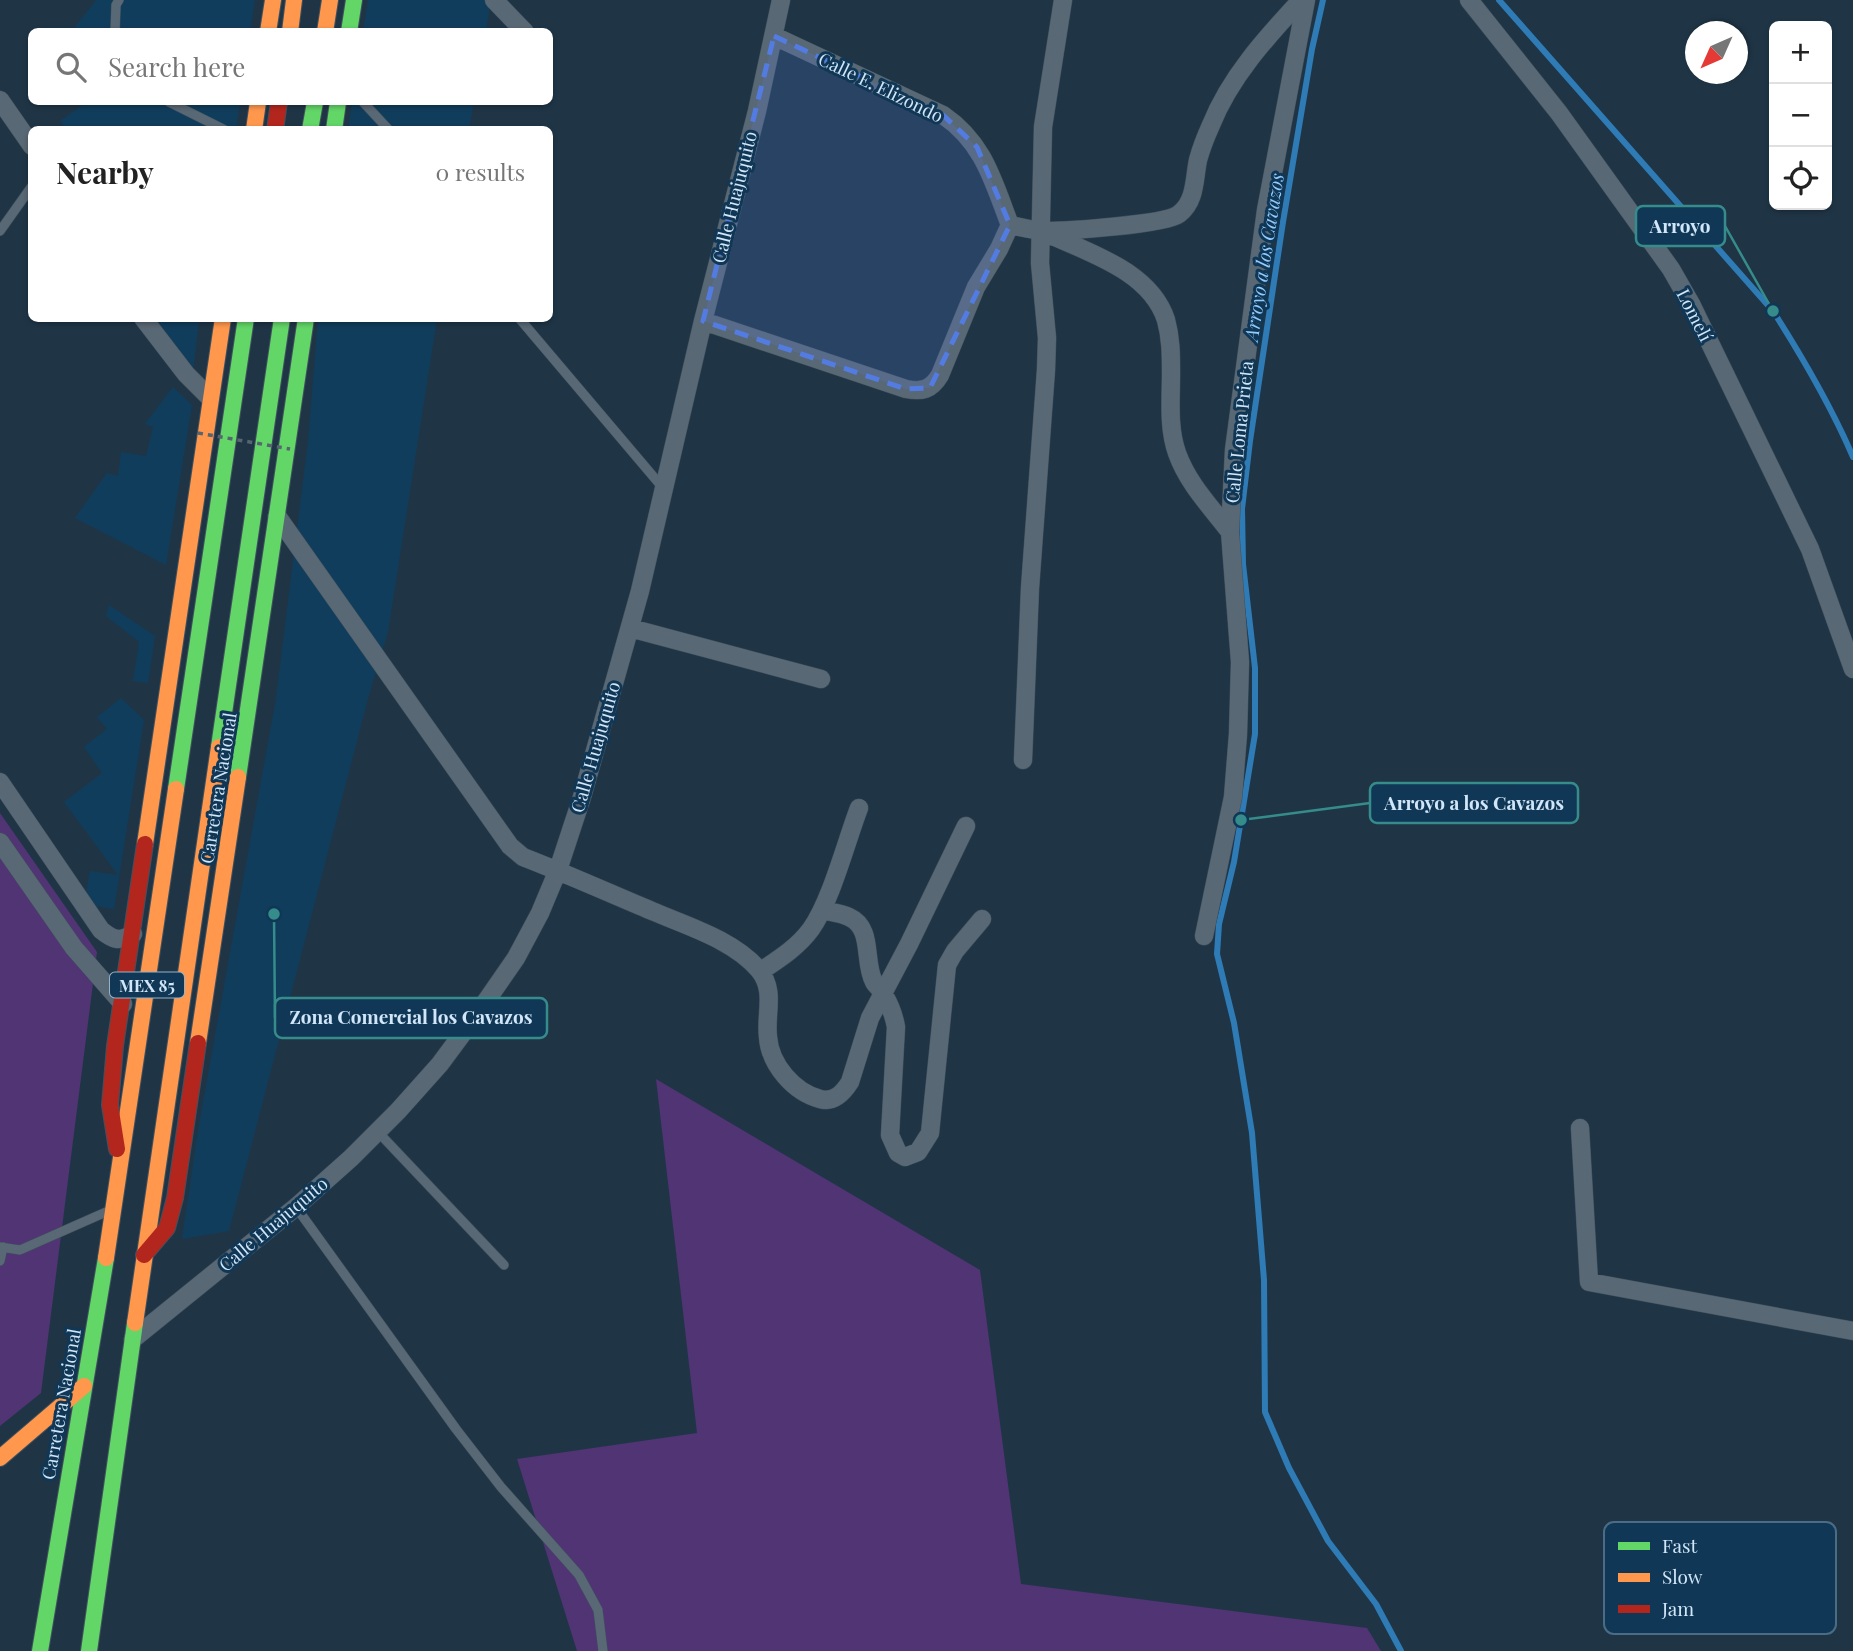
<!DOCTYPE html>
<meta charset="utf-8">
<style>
:root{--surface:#fff;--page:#f2f2f2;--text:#222;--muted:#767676;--line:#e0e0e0}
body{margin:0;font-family:"Playfair Display",serif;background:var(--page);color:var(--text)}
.controls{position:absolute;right:21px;top:21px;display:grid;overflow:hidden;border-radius:10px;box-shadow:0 2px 5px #0004}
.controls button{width:63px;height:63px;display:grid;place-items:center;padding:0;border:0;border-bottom:2px solid var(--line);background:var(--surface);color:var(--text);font:35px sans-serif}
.compass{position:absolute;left:1685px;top:21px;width:63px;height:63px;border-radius:50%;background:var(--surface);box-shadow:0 2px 5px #0004;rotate:225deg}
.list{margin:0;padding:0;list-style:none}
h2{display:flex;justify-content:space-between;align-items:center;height:91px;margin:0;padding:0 28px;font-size:30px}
h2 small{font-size:23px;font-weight:400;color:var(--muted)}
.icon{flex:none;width:38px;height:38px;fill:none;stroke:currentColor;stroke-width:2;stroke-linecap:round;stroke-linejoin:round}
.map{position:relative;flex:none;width:1853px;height:1651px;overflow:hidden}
.search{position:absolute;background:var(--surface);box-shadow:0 2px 5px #0004;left:28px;top:28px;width:525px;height:77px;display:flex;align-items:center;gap:18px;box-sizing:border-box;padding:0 24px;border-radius:10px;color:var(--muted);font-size:26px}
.panel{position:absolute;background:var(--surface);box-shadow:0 2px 5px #0004;left:28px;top:126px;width:525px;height:196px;border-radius:10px}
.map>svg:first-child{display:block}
.built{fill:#113d5c}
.green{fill:#503474}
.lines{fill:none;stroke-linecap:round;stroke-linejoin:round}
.stream{stroke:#2e7bb6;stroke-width:6}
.lane-casing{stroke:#41515e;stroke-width:10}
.street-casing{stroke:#41515e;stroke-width:19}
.fast-casing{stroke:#41515e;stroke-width:18}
.slow-casing{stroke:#41515e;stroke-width:18}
.jam-casing{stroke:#41515e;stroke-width:18}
.lane{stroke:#596875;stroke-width:9}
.street{stroke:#596875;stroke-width:18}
.fast{stroke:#63d668;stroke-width:16}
.slow{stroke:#ff974d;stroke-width:16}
.jam{stroke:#b3261e;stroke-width:16}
.path-bridge{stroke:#566570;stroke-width:3.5;stroke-dasharray:5 5;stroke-linecap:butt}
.marked{fill:#537ce2;fill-opacity:0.2;stroke:#537ce2;stroke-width:5;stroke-dasharray:14 9;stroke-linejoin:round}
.labels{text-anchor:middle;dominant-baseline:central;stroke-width:6;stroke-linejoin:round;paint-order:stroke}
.shield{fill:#103755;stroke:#97b2c7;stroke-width:2}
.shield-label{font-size:16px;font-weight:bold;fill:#d1e6f8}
.street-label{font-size:18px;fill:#d1e6f8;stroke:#103755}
.water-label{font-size:19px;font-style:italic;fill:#92cbfe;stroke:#103755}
.key{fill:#103755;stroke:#4a6c86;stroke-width:2}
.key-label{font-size:19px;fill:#d1e6f8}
.leader{fill:none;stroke:#368c8a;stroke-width:2.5}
.callout-dot{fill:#368c8a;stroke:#103755;stroke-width:2.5}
.callout{fill:#103755;stroke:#368c8a;stroke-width:2.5}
.callout-label{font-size:19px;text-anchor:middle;font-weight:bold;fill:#d1e6f8}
</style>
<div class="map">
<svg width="1853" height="1651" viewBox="0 0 1853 1651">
<rect width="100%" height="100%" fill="#1f3546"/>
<!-- built -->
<path class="built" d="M96,0H255L250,31L71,32Z
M368,0H491L486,31L363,32Z
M87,102H240L236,129H66L60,121Z
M352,102H474L469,129L348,130Z
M160,319H199L193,372L156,329Z
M318,319H437L388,632L369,695L229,1231L182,1239L198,1130L276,698L308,441Z
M173,387L192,405L166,565L75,518L107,473L118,476L121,452L146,456L153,427L145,424Z
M109,605L155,636L148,683L133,681L139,642L106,616Z
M121,698L144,720L114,909L84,904L90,871L118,875L64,802L102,773L84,747L107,729L97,717Z"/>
<!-- green -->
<path class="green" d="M0,813L97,952L41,1393L0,1426Z
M656,1079L980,1270L1021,1584L1367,1628L1381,1651H577L517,1459L697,1433Z"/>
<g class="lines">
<!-- stream -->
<path class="stream" d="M1323,0L1312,49L1283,222L1250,441L1242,509L1243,564L1255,668V734L1234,862L1219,924L1217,954L1234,1023L1252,1133L1264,1280L1265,1412L1289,1468L1328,1541L1376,1604L1401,1651
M1499,0L1773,311C1803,358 1831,406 1853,457"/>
<defs>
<path id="lane" d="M115,32L116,5L119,0
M169,102L225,130
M363,102L389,130
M0,231L32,186
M519,318L663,488
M378,1132L504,1265
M296,1207L456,1429L501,1487L579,1575L598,1610L603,1651
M0,1247L20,1250L106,1212
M0,1261L3,1247"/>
<path id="street" d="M494,0L525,32
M1469,0L1559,113L1671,269L1691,304L1810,549L1853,669
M774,36L943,115C984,143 993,181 1010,225
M0,100L32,146
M1010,225C1020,227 1031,230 1042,231C1063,231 1165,225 1179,214C1196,201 1194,179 1198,160C1201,149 1206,136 1211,125C1230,77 1266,38 1301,0
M1044,232C1086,252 1150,270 1166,320C1171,338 1171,355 1171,373C1171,399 1168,428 1177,453C1188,484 1211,507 1230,532
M143,318L186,374L210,398
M703,321L906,389C922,392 931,390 940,375L976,287L999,249L1010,225
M277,516L510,846L523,857C567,874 609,893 652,911C687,926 734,940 759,970C776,991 765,1013 768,1037C770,1065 794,1092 820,1099C834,1103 843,1093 850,1082L870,1018L909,944L966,826
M630,628L821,679
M1023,760L1030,588L1046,370L1047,338L1040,263L1043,127L1063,0
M0,782L101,930C113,940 119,942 133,934
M0,842L74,948L123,1004
M822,910C830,912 841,913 849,917C874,928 863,962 874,982C877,987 882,990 884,995C890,1005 894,1016 896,1027L890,1135L898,1153L905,1157L918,1152L930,1133L947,965L955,951L982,919
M1204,936L1233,797L1238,734L1240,662L1230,532L1234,450L1266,210L1306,0
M761,971C779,959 798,947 811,929C831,901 846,842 859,808
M1580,1128L1589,1282L1853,1331
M133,1339L296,1207L351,1158L398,1111L440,1064L480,1010L516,958L540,913L558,870L582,797L640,591L703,321L757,111L781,0"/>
<path id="fast" d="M349,32L354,0
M310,130L315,102
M334,130L338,102
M219,747L282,318
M238,777L306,318
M176,789L246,318
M40,1651L106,1258
M89,1651L135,1323"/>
<path id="slow" d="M268,32L273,0
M290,32L294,0
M325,32L330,0
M254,130L258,102
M145,844L223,318
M198,1043L238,777
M106,1258L176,789
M135,1323L219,747
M0,1458L84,1386"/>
<path id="jam" d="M275,130L279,102
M117,1149L110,1105L115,1046L145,844
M144,1255L167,1228L175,1198L198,1043"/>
</defs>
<!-- lane casing -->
<use href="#lane" class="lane-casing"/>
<!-- street casing -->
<use href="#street" class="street-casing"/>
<!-- fast casing -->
<use href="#fast" class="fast-casing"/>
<!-- slow casing -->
<use href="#slow" class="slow-casing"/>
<!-- jam casing -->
<use href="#jam" class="jam-casing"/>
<!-- lane -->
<use href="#lane" class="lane"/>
<!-- street -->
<use href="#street" class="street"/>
<!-- fast -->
<use href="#fast" class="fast"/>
<!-- slow -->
<use href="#slow" class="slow"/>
<!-- jam -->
<use href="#jam" class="jam"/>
<!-- path-bridge -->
<path class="path-bridge" d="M198,433L290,449"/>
</g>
<!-- marked area -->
<path class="marked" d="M774,36L943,115L977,147L1010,225L930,388L906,389L703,321Z"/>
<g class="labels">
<!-- shield labels -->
<rect class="shield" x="110" y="972.5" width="74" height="25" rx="5"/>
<g class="shield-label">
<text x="147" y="985">MEX 85</text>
</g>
<!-- street labels -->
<g class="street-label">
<text transform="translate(881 87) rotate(26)">Calle E. Elizondo</text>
<text transform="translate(734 197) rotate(-76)">Calle Huajuquito</text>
<text transform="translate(1695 315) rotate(63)">Lomelí</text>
<text transform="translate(1239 432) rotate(-84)">Calle Loma Prieta</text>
<text transform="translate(595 747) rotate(-74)">Calle Huajuquito</text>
<text transform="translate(218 788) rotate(-81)">Carretera Nacional</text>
<text transform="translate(273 1224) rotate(-40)">Calle Huajuquito</text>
<text transform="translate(61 1404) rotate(-80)">Carretera Nacional</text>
</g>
<!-- water labels -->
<g class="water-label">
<text transform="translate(1263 257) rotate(-81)">Arroyo a los Cavazos</text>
</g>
</g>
<!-- legend -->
<rect x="1604" y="1522" width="232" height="112" rx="10" class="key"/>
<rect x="1618" y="1542" width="32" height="8" fill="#63d668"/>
<rect x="1618" y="1573" width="32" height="9" fill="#ff974d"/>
<rect x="1618" y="1605" width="32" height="8" fill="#b3261e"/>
<g class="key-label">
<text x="1662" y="1553">Fast</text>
<text x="1662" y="1584">Slow</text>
<text x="1662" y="1616">Jam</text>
</g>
<!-- callouts -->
<path class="leader" d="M1773 311L1725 226M1241 820L1370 803M274 914L275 1018"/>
<g class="callout-dot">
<circle cx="1773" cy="311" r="7"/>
<circle cx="1241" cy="820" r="7"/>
<circle cx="274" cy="914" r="7"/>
</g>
<g class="callout">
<rect x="1636" y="206" width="89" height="40" rx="7"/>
<rect x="1370" y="783" width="208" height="40" rx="7"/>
<rect x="275" y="998" width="272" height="40" rx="7"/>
</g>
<g class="callout-label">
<text x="1680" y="233">Arroyo</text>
<text x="1474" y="810">Arroyo a los Cavazos</text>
<text x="411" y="1024">Zona Comercial los Cavazos</text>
</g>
</svg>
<div class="controls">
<button>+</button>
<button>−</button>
<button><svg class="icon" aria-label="locate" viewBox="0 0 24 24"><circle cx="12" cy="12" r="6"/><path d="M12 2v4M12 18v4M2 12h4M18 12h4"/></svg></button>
</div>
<svg class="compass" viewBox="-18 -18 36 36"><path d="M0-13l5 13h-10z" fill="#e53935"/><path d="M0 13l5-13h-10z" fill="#767676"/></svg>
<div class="search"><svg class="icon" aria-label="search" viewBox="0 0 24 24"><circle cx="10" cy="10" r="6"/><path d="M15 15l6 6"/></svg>Search here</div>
<section class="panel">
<h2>Nearby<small>0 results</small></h2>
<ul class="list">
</ul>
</section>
</div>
